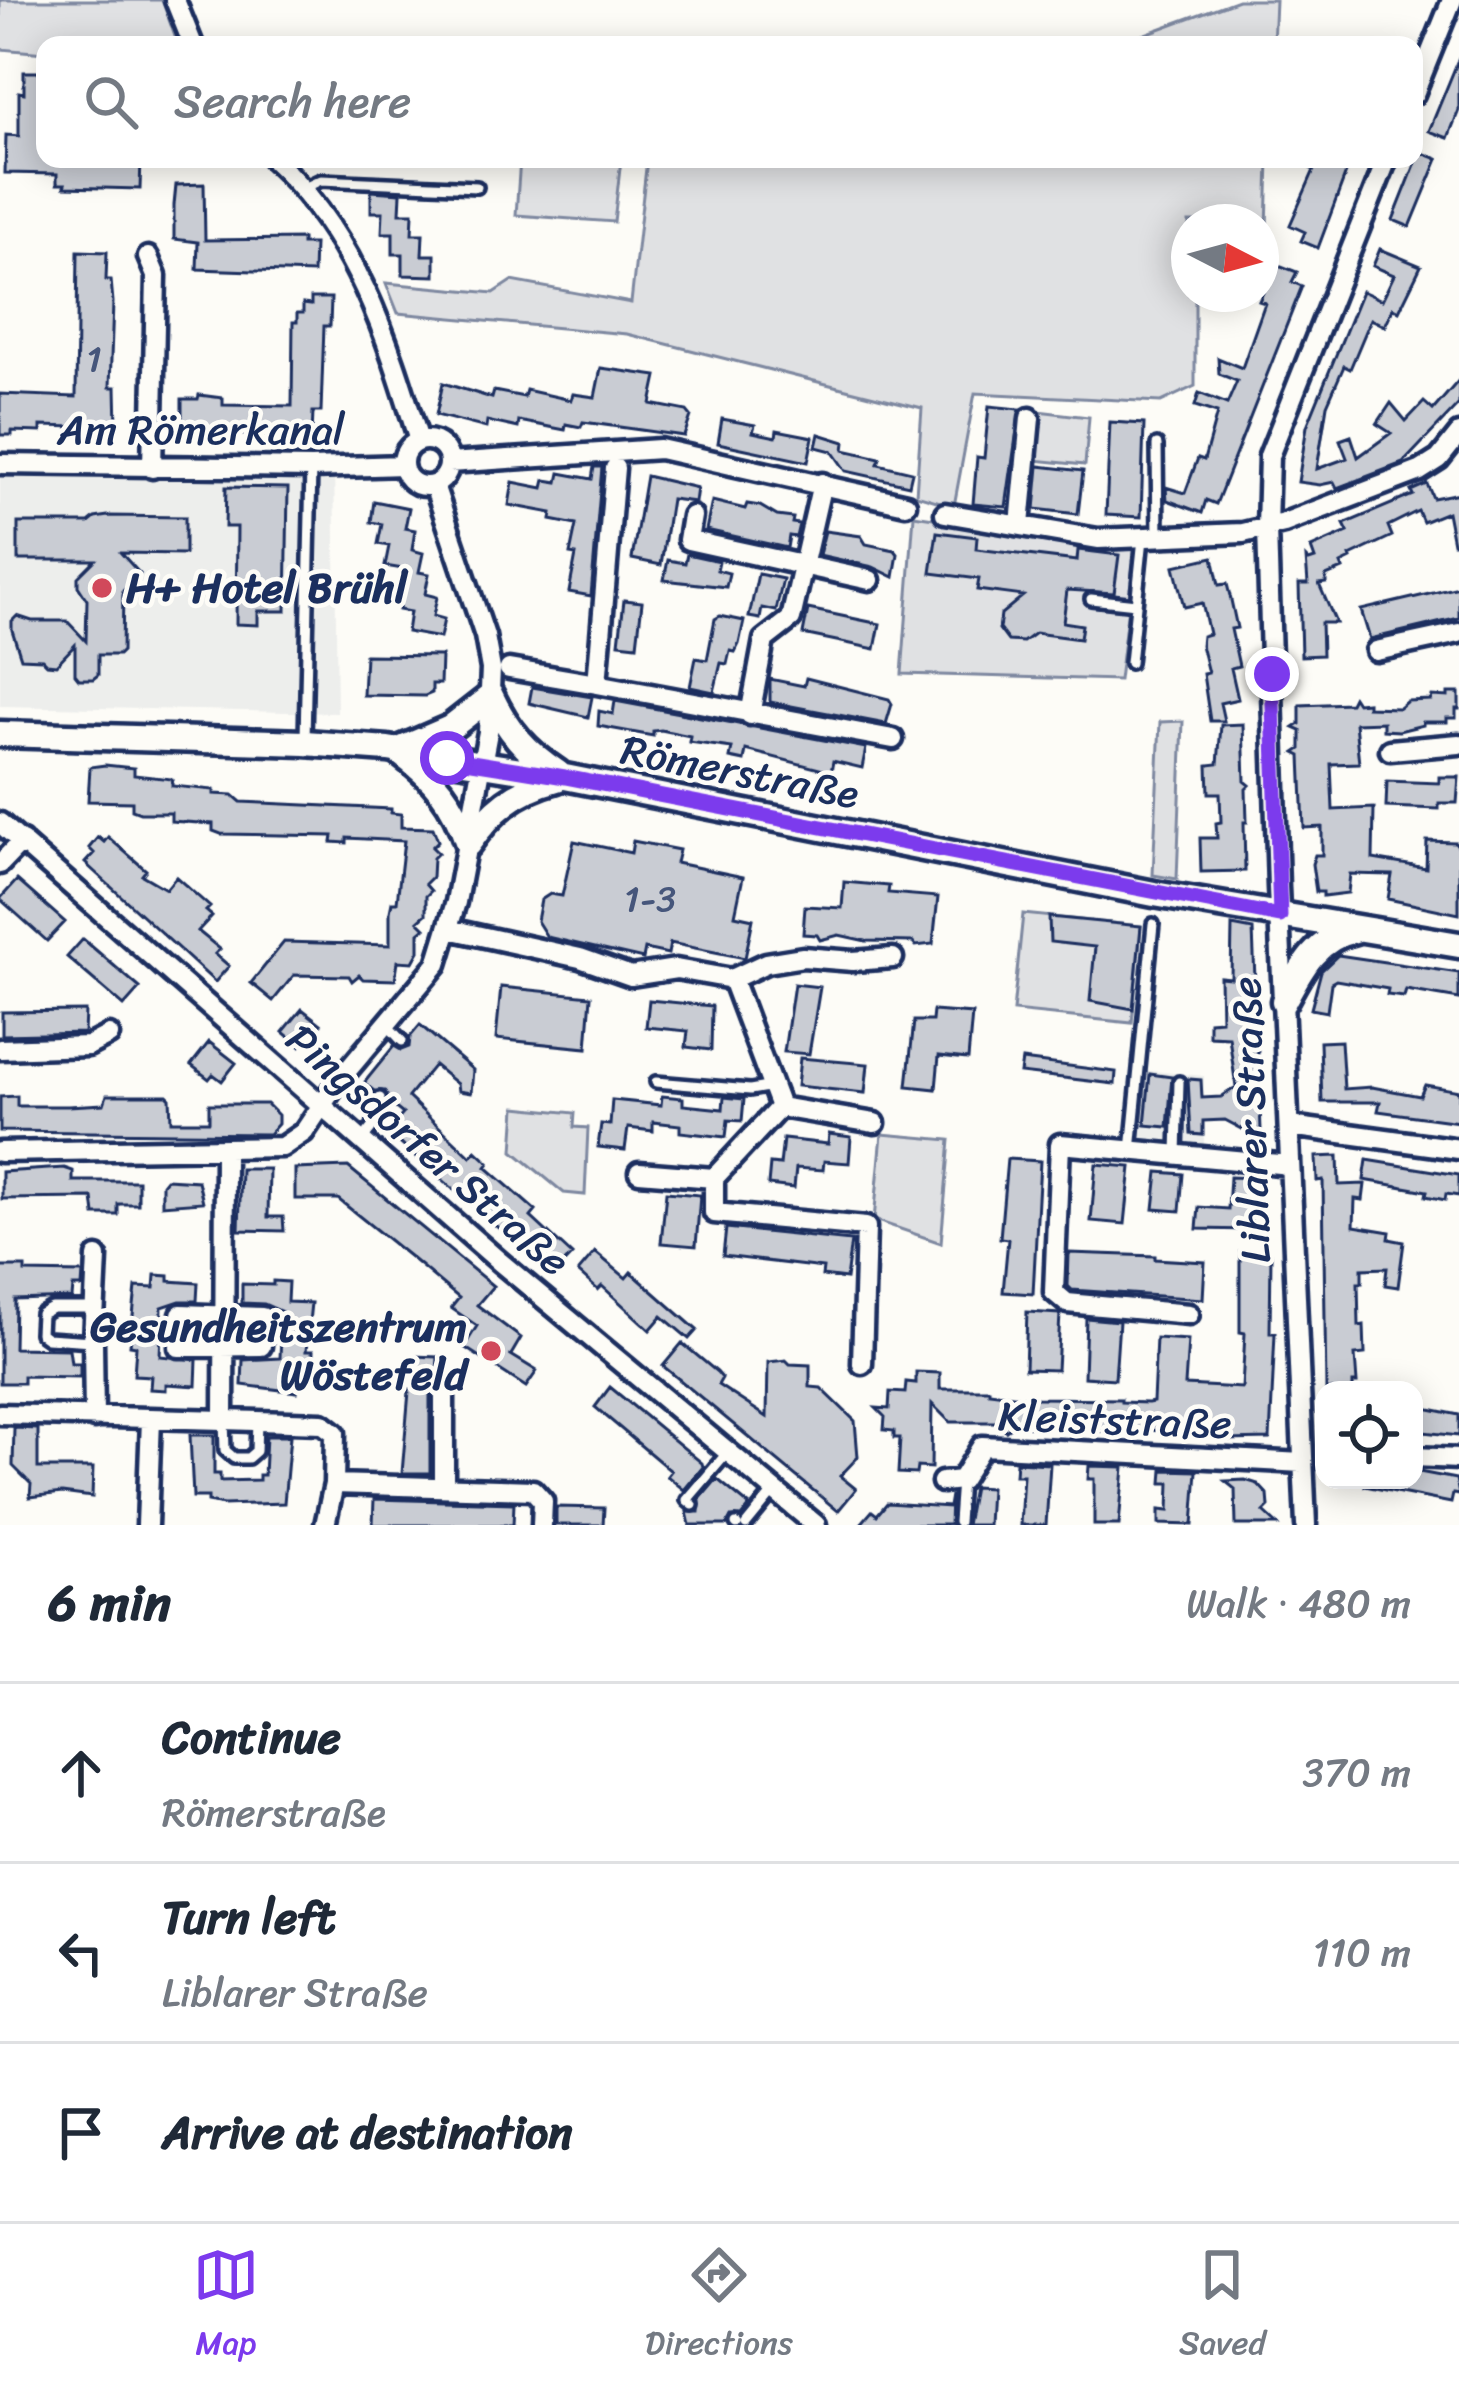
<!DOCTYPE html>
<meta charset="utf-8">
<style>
:root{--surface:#fff;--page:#f6f6f7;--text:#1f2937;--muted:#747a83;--line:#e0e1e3;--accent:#7c3aed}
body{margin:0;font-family:Sriracha,sans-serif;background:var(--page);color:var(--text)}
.controls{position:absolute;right:36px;bottom:36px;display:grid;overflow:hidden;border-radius:24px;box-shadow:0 6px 30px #0003}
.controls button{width:108px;height:108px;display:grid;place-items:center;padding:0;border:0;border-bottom:3px solid var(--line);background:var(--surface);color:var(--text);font:60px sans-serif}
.compass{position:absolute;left:1171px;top:204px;width:108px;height:108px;border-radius:50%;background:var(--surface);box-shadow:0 6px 30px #0003;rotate:96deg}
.stop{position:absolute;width:36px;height:36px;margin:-27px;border:9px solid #7c3aed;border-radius:50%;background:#fff}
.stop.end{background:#7c3aed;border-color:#fff;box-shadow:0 3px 12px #0008}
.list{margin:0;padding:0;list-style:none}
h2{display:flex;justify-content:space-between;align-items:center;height:156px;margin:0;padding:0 48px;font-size:51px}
h2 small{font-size:39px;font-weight:400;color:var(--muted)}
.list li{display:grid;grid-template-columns:78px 1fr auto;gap:36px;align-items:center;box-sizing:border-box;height:180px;padding:0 48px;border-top:3px solid var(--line)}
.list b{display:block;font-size:45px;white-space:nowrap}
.list p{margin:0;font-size:39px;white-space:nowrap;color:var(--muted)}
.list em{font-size:39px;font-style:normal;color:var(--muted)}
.icon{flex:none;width:66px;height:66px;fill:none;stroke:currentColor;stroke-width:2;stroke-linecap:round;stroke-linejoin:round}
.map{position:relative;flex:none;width:1459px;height:1525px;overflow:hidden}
.search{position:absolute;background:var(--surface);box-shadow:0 6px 30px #0003;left:36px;right:36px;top:36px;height:132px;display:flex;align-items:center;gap:30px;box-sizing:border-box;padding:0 42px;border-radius:24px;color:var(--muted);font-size:45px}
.sheet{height:696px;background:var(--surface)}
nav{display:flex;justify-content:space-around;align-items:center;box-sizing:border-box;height:168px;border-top:3px solid var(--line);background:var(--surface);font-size:33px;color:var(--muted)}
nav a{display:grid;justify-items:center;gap:6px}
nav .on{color:var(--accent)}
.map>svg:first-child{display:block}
.built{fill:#edeeec}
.green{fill:#e0e1e3;stroke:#7e88a0;stroke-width:3}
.building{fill:#c9ccd3;stroke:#1b2f5e;stroke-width:3}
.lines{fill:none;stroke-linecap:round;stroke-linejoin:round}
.service-casing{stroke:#1b2f5e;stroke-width:18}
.minor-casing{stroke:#1b2f5e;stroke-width:27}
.secondary-casing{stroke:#1b2f5e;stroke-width:33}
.service{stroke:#fdfcf7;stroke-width:9}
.minor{stroke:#fdfcf7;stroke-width:18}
.secondary{stroke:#fdfcf7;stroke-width:24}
.route{stroke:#7c3aed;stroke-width:15}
.poi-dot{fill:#d1495b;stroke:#fdfcf7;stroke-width:4.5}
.labels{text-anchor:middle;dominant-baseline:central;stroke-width:9;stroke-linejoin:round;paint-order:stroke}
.number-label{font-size:36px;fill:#46567b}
.street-label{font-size:42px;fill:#1b2f5e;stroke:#fdfcf7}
.poi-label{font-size:42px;font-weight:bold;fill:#1b2f5e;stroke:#fdfcf7;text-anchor:start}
</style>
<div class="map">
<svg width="1459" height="1525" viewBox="0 0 1459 1525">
<rect width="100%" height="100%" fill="#fdfcf7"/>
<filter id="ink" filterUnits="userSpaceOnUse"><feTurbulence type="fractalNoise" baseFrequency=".00833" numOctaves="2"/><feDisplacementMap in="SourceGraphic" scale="24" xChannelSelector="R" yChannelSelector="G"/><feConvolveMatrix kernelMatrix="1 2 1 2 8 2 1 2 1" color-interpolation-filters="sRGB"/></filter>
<g filter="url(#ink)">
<!-- built -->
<path class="built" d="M334,454L337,713L0,706V456Z
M1143,1070L1204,1076V1149L1137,1142Z"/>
<!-- green -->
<path class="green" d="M0,0H162L178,45H45V53L0,49Z
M1238,0H1275L1273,45H1102L1129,40Z
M520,159H621L614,222L516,215Z
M647,159H1269L1267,229H1261V222H1189V294H1195V386L1161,402L975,393L954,506L916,495L922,408L627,334L398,313L386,283L494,293L512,281L631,303Z
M1038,411L1089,417L1085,465L1034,460Z
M914,515L1135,549L1119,680L902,674Z
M1183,721L1177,879L1153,875L1160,722Z
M1023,914L1141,926L1132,1023L1013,1011Z
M516,1107L575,1113L574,1127L588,1128L585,1195L564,1193L513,1151Z
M882,1134L950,1140L941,1243L874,1220Z"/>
<!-- building -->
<path class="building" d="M1459,58V110L1448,138L1429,131Z
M24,72H45V159H141L140,189L64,187L65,184H57V174L5,173L6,135L19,136V92L24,93Z
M1420,152L1438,159L1410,227L1393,220Z
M1313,159H1341L1349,165L1318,248L1301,241L1305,232L1290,225L1314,170L1310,168Z
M204,184L205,240L302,239V244H314L313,273L197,269L198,242L174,239V205L176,185Z
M371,191L401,193L400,213H413L412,234H423L422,255H435V276L403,275V254H393V233H382L383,212H371Z
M1380,249L1421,266L1399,311L1393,308L1385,326L1371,319L1350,369L1344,366L1327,405L1317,469L1347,458L1340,440L1351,436L1358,457L1391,433L1377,424L1391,403L1406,421L1424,402L1433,410L1459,380V404L1403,463L1337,488L1334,482L1320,485L1298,482L1307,426L1362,291L1382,300L1394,275L1373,266Z
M78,251L107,252L106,280H111L113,302L110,387H116L117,428L41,426V432L12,431V435H0V394L76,397Z
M1276,264L1297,272L1292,282L1302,286L1216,504L1206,500L1202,513L1167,500L1166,487L1185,493L1198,458L1204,460L1217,413L1195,406L1199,393L1227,404L1237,381L1219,374L1218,358L1242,368L1265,303L1259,301Z
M311,298H331L330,326H324L321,412H313L312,436L210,434V427L182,426V399H198L199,395L223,398V405L292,406L293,322H297V313H303V304L311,305Z
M601,368L657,376L651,404L687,411L691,416L684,436L583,422L581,427L566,424L565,430L519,421L518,428L487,421L486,428L436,415L443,383L492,398L494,391L524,397L526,390L571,400L573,394L595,397Z
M989,406L1020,409L1006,507L973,504L977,457L984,458Z
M722,419L755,425L753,432L776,437L777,430L813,437L808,462L718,443Z
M1110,422L1144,424L1141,517L1106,515Z
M819,434L845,442L844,450L880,458L878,464L912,472L909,485L846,471L832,451L816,447Z
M1039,466L1083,471L1078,514L1035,509Z
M594,467H602L591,596L569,592L576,555L570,554L576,525L551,520L552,513L509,505L513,482L543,488L545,480L558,482L560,473L592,479Z
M646,476L697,488L695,502L671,499L661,565L632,559Z
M1427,484L1433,498L1459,493V543H1453L1447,512L1423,522L1418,511L1388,526L1392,536L1350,556L1351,559L1341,564L1343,569L1326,576V583L1319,584L1336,623H1321L1322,655L1301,656L1299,584H1308L1306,558L1309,561L1315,559L1311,548L1348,532L1344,524L1413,495L1411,491Z
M226,487L288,488L286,611H258V625L236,624L237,527H225Z
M374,501L409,508L405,528L415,530L412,550L423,553L419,572L429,574L425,594L437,597L433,616L444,619L440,638L407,632L410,612L399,610L403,569L385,566L389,546L378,544L382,524L371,522Z
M712,501L745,509L747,504L760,506L777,516L793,518L792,523L799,524L796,537L789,536L787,548L706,530Z
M108,516L185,517V554L121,553L140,574L123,591L122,651L118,655H98V675L93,679H79L75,674V645L56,665L47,664L42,659L21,658L12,630V621L17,616L32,621H67L86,641L87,600L78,586V577L95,560H18V523H89L95,518Z
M825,531L861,536L866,544L895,550L898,554L894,577L873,567L819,555Z
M937,532L977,537L976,549L1027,555L1077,561L1078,550L1119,555L1114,593L1067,590L1063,622L1082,625L1080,639L1035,633L1023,642L1008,641L999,629L1001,614L1023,596L977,590L979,579L931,573Z
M687,554L719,561L717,570L729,573L726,587L664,580L668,560L685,563Z
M1213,557L1219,585L1227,584L1231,600L1237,628L1231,629L1239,666L1231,668L1238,699L1220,703L1224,721H1210L1203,674L1208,673L1201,645L1202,636L1209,634L1202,603L1184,607L1174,566Z
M758,574L783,579L776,611L762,608L760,619L749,617Z
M1459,587V618L1370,639L1361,610Z
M624,600L642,602L637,645L619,643Z
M808,609L880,624L875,649L803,634Z
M720,616L744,621L739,644L735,652L730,651L727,664L721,663L714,692L690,687L696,658L707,660L715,619Z
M365,655L441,656L440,684H432V693L425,696L363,695Z
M806,678L889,699L892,704L886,724L770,702V679L804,686Z
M532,687L592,697L588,717L529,703Z
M1448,693H1459V709H1456V718H1447V722H1423V725L1399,731L1383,730V722L1355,723L1359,763L1331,764L1333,810L1374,808L1373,859L1426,868L1427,841L1455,842L1459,847V914L1388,899L1392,875L1350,874L1348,893L1323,896V892H1316L1312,864L1315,855H1322V827L1304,828L1301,756L1295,753L1301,749V731L1294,728L1300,724V705L1350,703L1353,697L1357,703L1367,702V707L1399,708L1407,701L1431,700L1432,696L1448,697Z
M615,701L866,748L862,768L833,761L831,772L746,750L744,761L730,758L732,748L689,742L690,736L661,730L653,731V736L598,726L599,711L613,714Z
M1243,724L1245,781L1250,785L1246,789L1247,822H1244L1245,871L1201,872L1200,838H1217L1216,823L1221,822L1220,793H1209L1208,765L1218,764L1221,725Z
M105,765L134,768V775L172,779V786L214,790V794L233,795L241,802L391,809V813L401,814V827L433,828L438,841L432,847L438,853L433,858L432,877L425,884L431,891L426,896V914L418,921L425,928L419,933V951L413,962L398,961L395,980L363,979L359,975L352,981L349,976L294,975L273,1001L251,983L284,942L390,945V912L392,902H397L404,841L347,838V843L332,842L333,836L221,834L213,831V824L171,821V813H140L132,810V802L88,801L90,767Z
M1439,777H1459L1457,803H1439V809L1386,807L1387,781L1439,783Z
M98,837L104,842L108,837L146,870L142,875L166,889L176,877L210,907L206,911L212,916L198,931L220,949L215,954L229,966L215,982L85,863L94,853L89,848Z
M574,841L631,853L633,841L679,850L676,863L743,877L735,915L753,919L745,958L670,943L668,954L645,949L643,959L547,937L537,921L541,900L550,894L562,896Z
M17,880L65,922L47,941L0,899Z
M844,882L889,886L888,893L938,897L933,944L916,946L913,942L866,941L839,935L820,940L817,935L803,934L805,906L842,908Z
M1049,917L1141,926L1133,1009L1090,1001L1095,947L1050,942Z
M1232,926L1253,930L1261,1130L1246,1131L1225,1120L1203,1121V1135L1191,1134L1188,1079L1201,1080L1202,1098L1221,1097L1236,1087L1229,1037L1209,1036V1021L1221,1020L1220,977L1231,978Z
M83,939L140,988L124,1006L67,957Z
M1338,955L1459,973V999L1406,990L1404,997L1387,995L1388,989L1336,980L1331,983L1327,1012L1311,1009L1321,971Z
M794,984L820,987L809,1054L784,1052Z
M501,987L591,996L587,1048L496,1039Z
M649,1000L712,1006L711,1050L686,1047L688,1031L646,1027Z
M302,1009L321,1024L300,1046L283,1032Z
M85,1011L84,1033L2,1035V1012Z
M933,1011L972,1014L968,1059L939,1056L936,1089L907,1086L914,1021H932Z
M420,1025L473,1070L471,1093L458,1091L457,1084L434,1065L408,1097L471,1157L476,1151L489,1163L486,1167L536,1211L531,1217L572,1255L553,1275L387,1132L403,1114L388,1102L385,1091H374L364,1083L394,1046L401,1050L409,1047L410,1037Z
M1341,1041L1344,1089L1372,1087L1420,1096L1425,1085L1459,1091V1122L1378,1111L1380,1102H1322L1320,1042Z
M209,1042L236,1063L222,1081L213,1074L209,1079L191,1065Z
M800,1058L868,1064L865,1093L797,1086Z
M1022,1060L1116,1072L1115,1084L1020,1073Z
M1150,1074L1172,1077L1168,1127L1145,1125Z
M107,1095H167L170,1098L171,1121H209V1104H267L278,1115V1124L269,1134L0,1131V1097L17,1096V1106H68L104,1104Z
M662,1096L683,1098V1105L723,1109L724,1097L744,1099L742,1121L728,1120L726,1137L680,1132V1125L653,1122V1131L628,1128L625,1150L598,1147L601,1124L610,1125L612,1100L661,1105Z
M829,1134L851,1137L849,1163L824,1161L823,1170L796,1168L794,1188L768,1185L770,1164L780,1165L783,1139L828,1144Z
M1338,1156L1339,1185L1365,1184L1363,1200L1355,1199L1354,1226L1390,1232L1389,1239L1404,1242L1398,1287L1385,1285L1387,1268L1362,1269V1283H1358L1359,1326L1364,1325L1365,1354L1355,1355L1357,1383H1353V1390H1326L1323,1180L1317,1181L1316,1157Z
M1007,1159L1040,1161L1033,1294L1003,1292L1008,1239L1000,1238Z
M1367,1160L1459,1175V1196L1446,1194L1445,1200L1426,1196L1427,1191L1364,1180Z
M1096,1164L1131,1167L1125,1224L1091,1221Z
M348,1167L493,1286L477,1305L521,1338L511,1355L537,1371L526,1387L464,1347L477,1326L451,1308L459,1298L410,1257L338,1199H295V1169Z
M64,1168L73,1171V1181H138V1204H118V1215H95L93,1198L2,1199V1172Z
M241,1169H269L268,1217H283L284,1231L239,1230Z
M1158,1172L1183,1174L1180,1211L1154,1209Z
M1230,1177L1256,1178L1252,1230L1197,1229L1199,1207L1228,1209Z
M166,1179L198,1181L203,1202L162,1205V1184Z
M666,1192L700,1195L696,1246L661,1243Z
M726,1228L851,1241L846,1279L822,1276L823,1268L723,1256Z
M595,1252L626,1278L631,1272L697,1330L689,1339L662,1316L650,1330L602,1286L598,1290L578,1272Z
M1240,1252L1271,1254L1270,1333H1275L1270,1439L1226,1440V1435L1147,1430L1133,1434L1050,1427L1012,1426L1006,1431L999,1422H950L932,1404L931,1468L917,1467L916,1474L898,1473L900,1438H894V1431L884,1430L885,1417L876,1408L889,1409L890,1392L905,1393L906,1382L916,1383V1372L940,1373V1389H989V1392L1037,1398L1121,1399V1402L1148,1403L1153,1402L1156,1338L1188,1340L1185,1385L1242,1388L1245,1333L1240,1332Z
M1069,1253L1155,1256V1259L1205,1262L1203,1299L1072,1290L1068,1286Z
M0,1267H25V1272L83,1273L82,1287H73L72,1298L15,1300L14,1348L69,1349L71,1363H80V1377L23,1376V1383H0Z
M155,1275L169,1276V1281L198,1283L197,1301H180L162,1307L160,1356L197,1360L196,1386L166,1384V1390L150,1389L151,1376L134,1375L136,1346L130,1345L136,1287L154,1288Z
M273,1281L288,1282L287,1302L311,1303L306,1351H313L312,1374H298L297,1392L242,1385L243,1360L280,1358L282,1312L264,1304L242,1303V1284L273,1285Z
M1027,1312L1060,1314L1057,1370L1025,1369Z
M1086,1318L1119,1321L1115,1379L1084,1377Z
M682,1343L717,1372L722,1378L718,1385L767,1417L768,1362L786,1360L790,1364L810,1365V1387L821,1388L855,1421L858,1457L840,1476L856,1489L838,1511L663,1366Z
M412,1356L438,1357L437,1372L430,1383V1473H402Z
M610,1387L702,1463L703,1467L684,1490L667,1476L671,1471L595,1407Z
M1420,1407L1459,1415V1436L1414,1431V1411L1420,1412Z
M14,1428L38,1429V1468H93L92,1497L62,1493L30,1497L31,1484L13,1466Z
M190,1435H214V1474H220V1481L259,1480V1475H264L266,1436H290L284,1503L223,1505L208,1502V1497H193Z
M1016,1462L1050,1464L1046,1525H1020L1023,1475H1015Z
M1089,1466L1124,1467L1119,1525H1094V1479H1088Z
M1163,1470L1197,1471L1193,1525L1159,1524V1510L1169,1511L1170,1483H1162Z
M1414,1471L1456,1479L1459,1495L1453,1494L1451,1503L1365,1486L1366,1480H1414Z
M717,1479L750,1506L741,1517H731L727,1525H690L687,1512H699L700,1499Z
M1245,1480L1258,1484L1268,1495L1269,1507L1264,1512L1278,1525H1236L1235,1489L1225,1481Z
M973,1487L990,1488L988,1525H966Z
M951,1495L950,1525H860L872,1511L877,1515L887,1503L949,1507Z
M374,1499L514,1503L513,1525H373Z
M556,1507L604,1508L603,1525H556Z"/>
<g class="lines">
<defs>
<path id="service" d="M304,188L321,180L477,187
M1157,445L1158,538
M1091,599L1136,604
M1130,663L1143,538
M305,739L311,468
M387,1025L402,1041
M656,1082L750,1090L773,1086
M362,1140L373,1126L380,1098
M1131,1151L1153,924
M1177,1154L1179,1082
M92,1341L47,1338L40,1333L41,1314L52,1308H93
M224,1420L225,1450L234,1458H248L256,1451L257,1422
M693,1505L687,1500L728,1452
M958,1522L961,1480
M736,1524L737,1525
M746,1525L773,1492"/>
<path id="minor" d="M175,0L193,45
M1414,94L1452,0
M273,159C356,235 387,337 419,441
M148,257L156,276L152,468
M403 463a23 23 0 1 1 46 0a23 23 0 1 1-46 0Z
M449,463L660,449L906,504
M0,464L311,468L403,465
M945,513L1098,539L1243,533L1284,523L1420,471L1439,459L1459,434
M692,516L688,540L870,580
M1020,525L1030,418
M1376,651L1459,633
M509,669L597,684L615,468
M597,684L893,739
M750,715L764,640L791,619L822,483
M1390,750L1459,744
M0,823L500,1262L816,1525
M0,864L22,841
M449,929L580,958L631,976L676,969L732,979L780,1107
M732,979L766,963L803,957L853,961L893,958
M0,1049L88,1046L109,1035
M780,1107L714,1178V1213L866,1227L862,1364
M780,1107L875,1123
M1290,1126L1459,1149
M225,1150L224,1420L322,1423L335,1433L334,1484L533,1490L543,1501L542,1525
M0,1152L282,1147L304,1132L336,1084L437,964L456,902L488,732L491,669L485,636L434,485
M639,1172L714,1178
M181,1314L262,1317L261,1346L179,1347Z
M1189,1314L1067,1303L1054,1292L1060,1144L1290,1165
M444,1383V1486
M0,1414L224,1420
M94,1418L93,1341L97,1257
M1414,1457L1459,1459
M942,1482L961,1480L982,1446L1302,1463
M147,1525L151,1419
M325,1525L334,1484
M1306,1525L1278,887L1267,528L1269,456L1387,159"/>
<path id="secondary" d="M0,734L305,743L388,749L565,777L1154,894L1459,945
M399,750L450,728L491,696C507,730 526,752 558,773
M399,752C435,779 454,801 468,844
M468,844C492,810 516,790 557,779
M1284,1001C1301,969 1316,938 1355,930"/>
</defs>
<!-- service casing -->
<use href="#service" class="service-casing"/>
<!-- minor casing -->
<use href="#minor" class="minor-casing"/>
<!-- secondary casing -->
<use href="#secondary" class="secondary-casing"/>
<!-- service -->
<use href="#service" class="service"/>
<!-- minor -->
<use href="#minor" class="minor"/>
<!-- secondary -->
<use href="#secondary" class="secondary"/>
</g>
</g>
<g class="lines" filter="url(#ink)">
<!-- route -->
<path class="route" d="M447,758L565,777L1280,916L1272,674"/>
</g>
<!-- markers -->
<g class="poi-dot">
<circle cx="102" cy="588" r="12"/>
<circle cx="491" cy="1351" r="12"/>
</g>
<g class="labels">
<!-- number labels -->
<g class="number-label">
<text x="94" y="359">1</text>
<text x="650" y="899">1-3</text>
</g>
<!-- street labels -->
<g class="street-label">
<text x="201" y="430">Am Römerkanal</text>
<text transform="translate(740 772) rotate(11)">Römerstraße</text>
<text transform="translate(1251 1120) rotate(-92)">Liblarer Straße</text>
<text transform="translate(428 1150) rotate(41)">Pingsdorfer Straße</text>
<text transform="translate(1115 1420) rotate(2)">Kleiststraße</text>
</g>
<!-- poi labels -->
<g class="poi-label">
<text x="126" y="588">H+ Hotel Brühl</text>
<text x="467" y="1327" text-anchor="end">Gesundheitszentrum<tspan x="467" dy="48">Wöstefeld</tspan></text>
</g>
</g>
</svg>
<div class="controls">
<button><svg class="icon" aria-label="locate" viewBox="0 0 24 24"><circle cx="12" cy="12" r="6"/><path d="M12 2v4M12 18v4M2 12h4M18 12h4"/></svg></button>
</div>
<svg class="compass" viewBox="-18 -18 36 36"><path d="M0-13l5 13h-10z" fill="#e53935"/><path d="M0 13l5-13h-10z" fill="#747a83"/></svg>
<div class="stop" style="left:447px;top:758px"></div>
<div class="stop end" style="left:1272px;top:674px"></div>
<div class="search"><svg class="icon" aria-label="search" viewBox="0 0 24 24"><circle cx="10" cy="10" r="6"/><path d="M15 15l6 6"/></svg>Search here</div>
</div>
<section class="sheet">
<h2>6 min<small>Walk · 480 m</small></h2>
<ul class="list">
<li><svg class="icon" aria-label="ahead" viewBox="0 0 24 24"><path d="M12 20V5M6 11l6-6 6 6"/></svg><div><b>Continue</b><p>Römerstraße</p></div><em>370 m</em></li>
<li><svg class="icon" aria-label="left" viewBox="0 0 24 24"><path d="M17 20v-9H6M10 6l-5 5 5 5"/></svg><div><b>Turn left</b><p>Liblarer Straße</p></div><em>110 m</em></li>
<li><svg class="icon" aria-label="arrive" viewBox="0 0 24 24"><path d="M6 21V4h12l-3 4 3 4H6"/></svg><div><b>Arrive at destination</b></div></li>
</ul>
</section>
<nav>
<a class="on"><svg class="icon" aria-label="map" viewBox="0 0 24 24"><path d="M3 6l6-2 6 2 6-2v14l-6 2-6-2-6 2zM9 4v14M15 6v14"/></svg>Map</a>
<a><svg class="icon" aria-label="directions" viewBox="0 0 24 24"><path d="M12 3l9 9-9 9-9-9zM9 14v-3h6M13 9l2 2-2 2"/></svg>Directions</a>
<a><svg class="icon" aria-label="saved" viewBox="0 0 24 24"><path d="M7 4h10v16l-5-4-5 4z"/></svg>Saved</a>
</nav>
